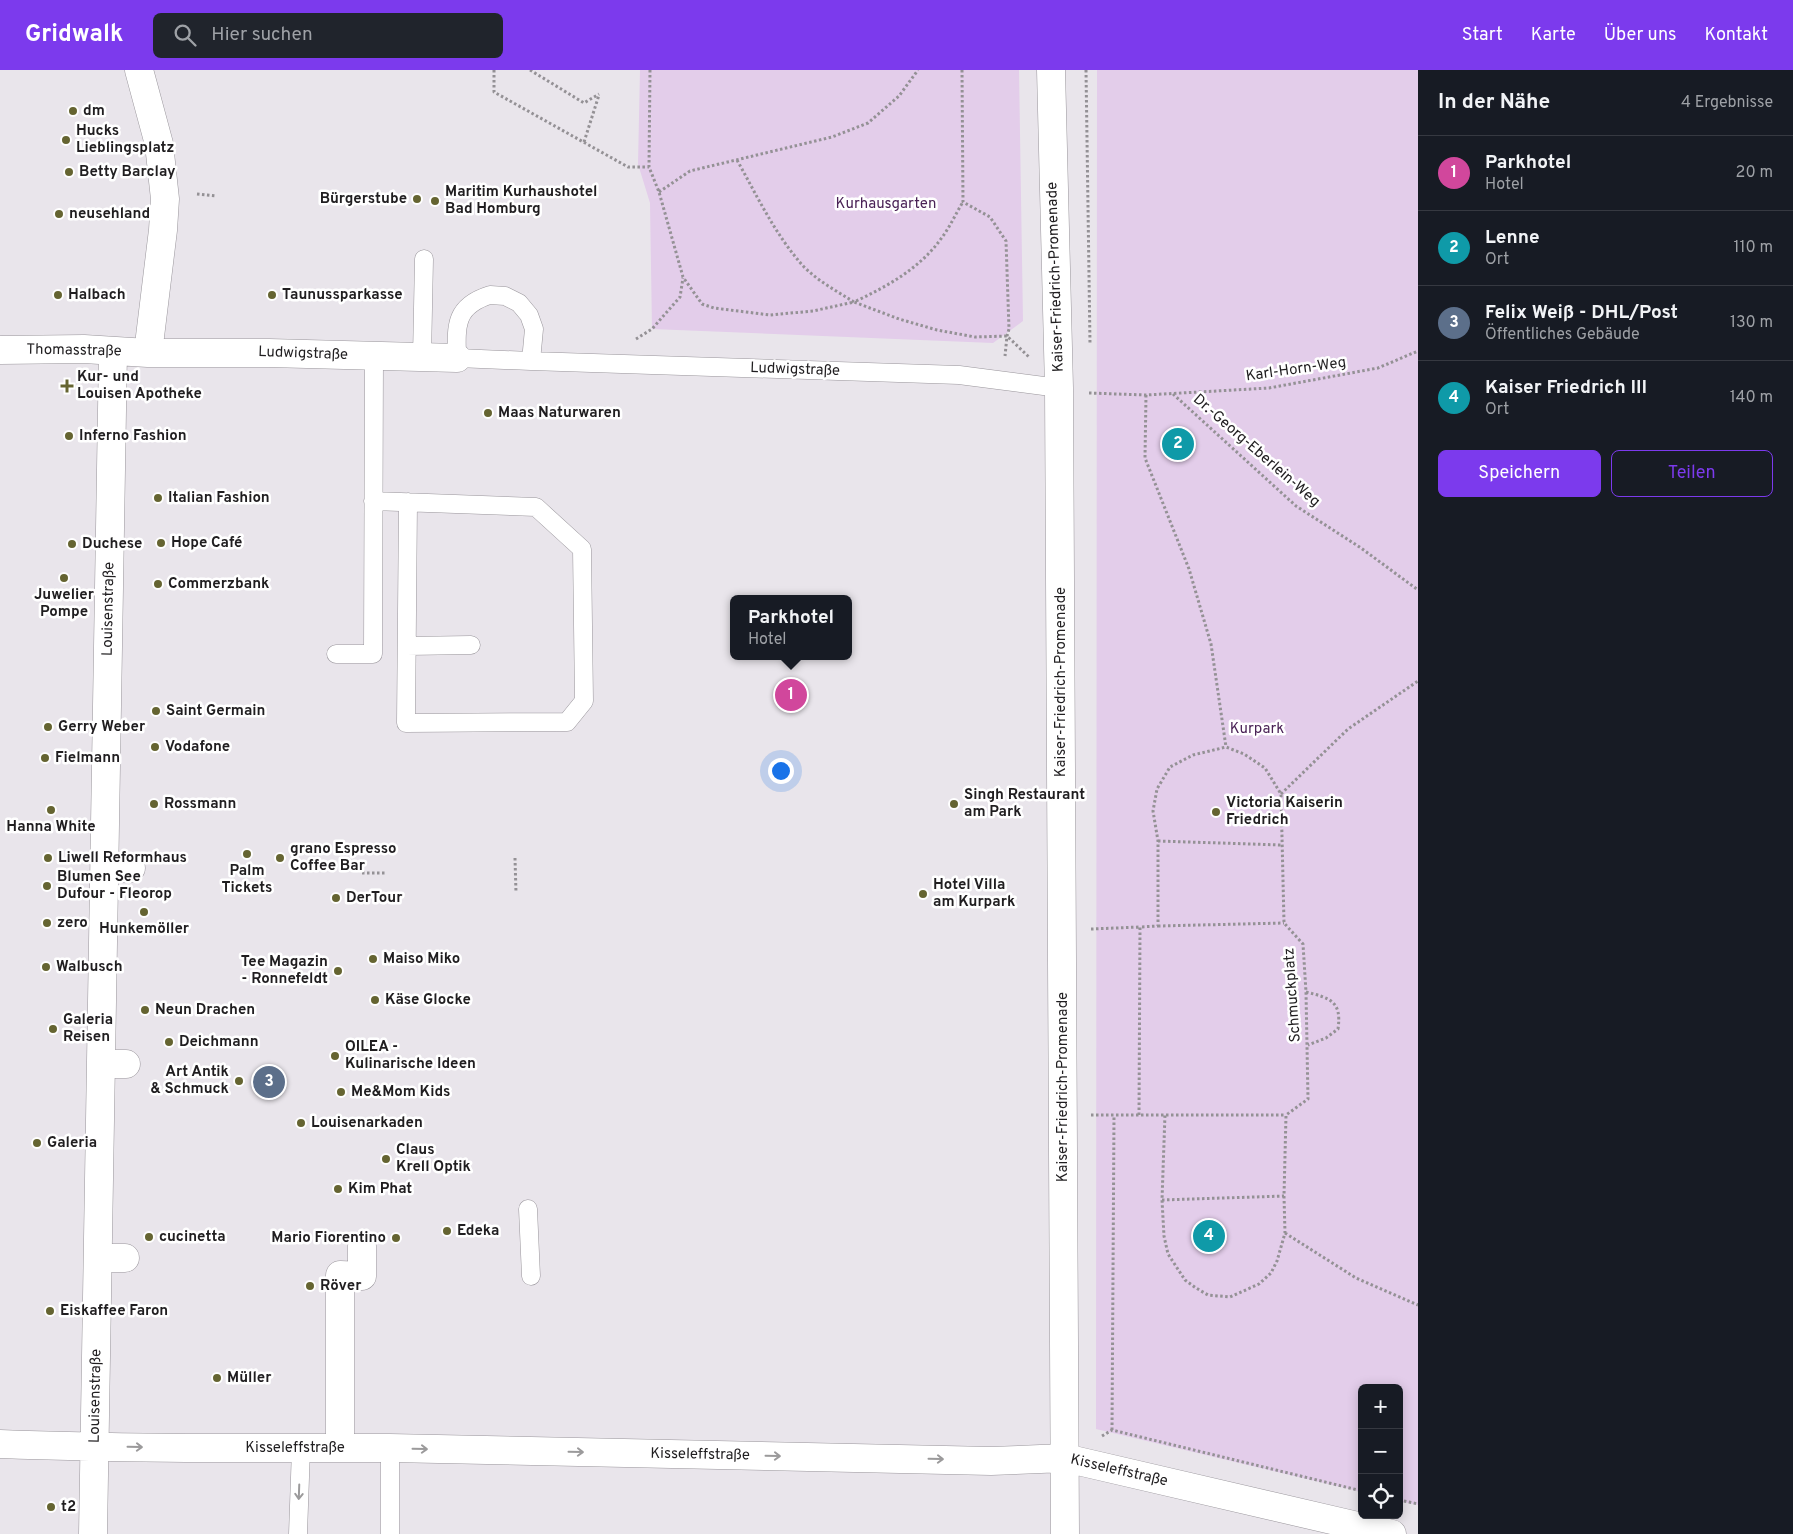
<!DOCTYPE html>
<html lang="de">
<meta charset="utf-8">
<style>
:root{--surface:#171b24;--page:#20242c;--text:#f1f3f6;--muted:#9ea1a6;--line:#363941;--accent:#7c3aed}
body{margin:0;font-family:Overpass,sans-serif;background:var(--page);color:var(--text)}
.controls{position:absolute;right:15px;bottom:15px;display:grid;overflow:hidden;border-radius:8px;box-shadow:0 2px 12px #0003}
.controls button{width:45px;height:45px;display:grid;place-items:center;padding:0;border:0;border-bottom:1px solid var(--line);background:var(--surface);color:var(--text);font:25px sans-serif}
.you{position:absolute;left:780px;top:700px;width:18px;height:18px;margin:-12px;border:4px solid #fff;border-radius:50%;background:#1a73e8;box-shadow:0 0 0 8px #1a73e833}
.badge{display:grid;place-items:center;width:32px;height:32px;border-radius:50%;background:var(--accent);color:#fff;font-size:16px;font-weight:700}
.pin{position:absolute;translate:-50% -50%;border:2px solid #fff;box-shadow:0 1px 5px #0006}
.popup{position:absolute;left:730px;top:525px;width:122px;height:65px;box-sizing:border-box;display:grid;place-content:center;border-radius:8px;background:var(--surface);filter:drop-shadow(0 1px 4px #0005);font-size:16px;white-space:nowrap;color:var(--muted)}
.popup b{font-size:19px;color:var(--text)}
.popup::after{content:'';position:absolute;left:50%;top:100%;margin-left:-10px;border:10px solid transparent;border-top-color:var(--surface)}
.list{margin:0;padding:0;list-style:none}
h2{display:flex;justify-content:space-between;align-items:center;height:65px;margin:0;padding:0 20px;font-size:21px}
h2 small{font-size:16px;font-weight:400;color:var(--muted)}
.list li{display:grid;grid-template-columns:32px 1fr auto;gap:15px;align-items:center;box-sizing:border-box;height:75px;padding:0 20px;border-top:1px solid var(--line)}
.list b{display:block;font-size:19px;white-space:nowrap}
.list p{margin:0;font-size:16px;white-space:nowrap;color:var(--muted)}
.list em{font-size:16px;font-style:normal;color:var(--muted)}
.actions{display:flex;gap:10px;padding:15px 20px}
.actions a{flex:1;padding:11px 0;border:1px solid var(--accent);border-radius:8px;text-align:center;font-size:18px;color:var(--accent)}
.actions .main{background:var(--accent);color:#fff}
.icon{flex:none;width:28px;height:28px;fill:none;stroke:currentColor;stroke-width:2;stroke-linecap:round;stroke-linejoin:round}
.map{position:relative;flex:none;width:1418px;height:1464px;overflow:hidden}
header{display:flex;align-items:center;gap:30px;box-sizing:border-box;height:70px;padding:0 25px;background:var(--accent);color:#fff}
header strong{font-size:24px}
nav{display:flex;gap:28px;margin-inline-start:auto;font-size:18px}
.search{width:350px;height:45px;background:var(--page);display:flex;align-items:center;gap:12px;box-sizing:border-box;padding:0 18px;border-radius:8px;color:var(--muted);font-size:19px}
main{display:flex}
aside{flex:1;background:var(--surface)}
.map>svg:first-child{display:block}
.green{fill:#e3cdea}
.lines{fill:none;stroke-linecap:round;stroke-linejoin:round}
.lane-casing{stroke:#99959b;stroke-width:19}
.street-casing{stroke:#99959b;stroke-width:29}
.path{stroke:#949195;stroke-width:3;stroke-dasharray:2.5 2.5;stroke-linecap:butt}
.lane{stroke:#fff;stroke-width:18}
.street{stroke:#fff;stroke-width:28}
.oneway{stroke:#9b9a9b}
.poi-dot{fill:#656431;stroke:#fff;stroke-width:2}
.labels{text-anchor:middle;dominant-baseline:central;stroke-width:5;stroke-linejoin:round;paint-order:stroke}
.poi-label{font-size:15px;font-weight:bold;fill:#201e20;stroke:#fff;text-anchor:start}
.park-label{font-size:15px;fill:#4a2256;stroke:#fff}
.street-label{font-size:15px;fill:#201e20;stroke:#fff}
</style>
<header>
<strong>Gridwalk</strong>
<div class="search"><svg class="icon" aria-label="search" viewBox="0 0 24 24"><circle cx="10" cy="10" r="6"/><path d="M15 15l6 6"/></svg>Hier suchen</div>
<nav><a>Start</a><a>Karte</a><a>Über uns</a><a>Kontakt</a></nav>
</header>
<main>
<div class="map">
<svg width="1418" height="1464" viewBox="0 0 1418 1464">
<rect width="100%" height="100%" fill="#e9e5eb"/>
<!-- green -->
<path class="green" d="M640,0H1019L1023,251L993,273L652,259L650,133L638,94Z
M1097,0H1418V1435L1399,1431V1318H1362V1422L1096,1359Z"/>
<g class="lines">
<defs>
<path id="lane" d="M490,225L505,226L519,233L529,245L534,259L531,291L457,288C456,255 455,236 490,225Z
M422,287L424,189
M531,291L959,305L1059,318
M373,431L536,437L582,479L584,631L567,652L406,653L408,432
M407,576L471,575
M336,584H373L374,287
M528,1139L531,1206
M298,1464L301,1379
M390,1464V1378"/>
<path id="street" d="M139,0L159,74L165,129L163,160L148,283
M1051,0L1059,318L1065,1464
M0,280L84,279L148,283H269L457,288
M105,798H131
M102,994H126
M98,1188H125
M0,1374C130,1379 260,1378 390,1378L991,1391L1065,1388L1392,1464
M340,1378V1205L362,1206V1176
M93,1464L113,281"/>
</defs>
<!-- lane casing -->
<use href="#lane" class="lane-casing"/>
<!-- street casing -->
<use href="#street" class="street-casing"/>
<!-- path -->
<path class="path" d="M494,0V22L628,97H649
M530,0L584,33L599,24
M650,0L649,97L659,122L683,207L702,234L714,238L770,245L813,241L854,232L899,249L937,260L975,267L1007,266L1029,287
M962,0L963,132L990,147L1006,171L1009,259L1007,266L1005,286
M1086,0L1090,274
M584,72L599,25
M737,90C756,124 773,160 798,190C812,208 835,220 854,232C888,216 921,198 943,166C951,155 956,143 963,132
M659,122L690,101L832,67L868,53L899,26L918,0
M197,124L216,126
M636,269L652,259L680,227L683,208
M1089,323L1146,325L1269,318L1378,298L1418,281
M1173,324L1296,436L1361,478L1418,520
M1146,325L1145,388L1189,499L1211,574L1226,677
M1281,724L1348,659L1418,611
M1158,771L1281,775
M515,788L516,823
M362,803H387
M1158,856L1284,853
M1091,859L1140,857
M1306,922C1330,928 1342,931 1338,959L1326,968L1308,975
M1091,1045H1286
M1139,1045L1140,857L1158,856V771L1153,741L1157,719L1170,697L1193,685L1226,677L1244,684L1265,698L1281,724L1284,853L1303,874L1306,922L1308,1029L1286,1045L1284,1126L1285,1163L1277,1191L1271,1203L1259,1214L1230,1227L1208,1225L1196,1218L1185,1210L1168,1184L1164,1166L1162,1130L1165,1044
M1162,1130L1284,1126
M1285,1163L1356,1208L1418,1235
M1112,1360L1114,1045
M1102,1366L1112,1360L1362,1421
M1399,1430L1418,1434"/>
<!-- lane -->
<use href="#lane" class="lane"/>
<!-- street -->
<use href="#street" class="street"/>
</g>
<!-- one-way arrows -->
<defs><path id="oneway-shaft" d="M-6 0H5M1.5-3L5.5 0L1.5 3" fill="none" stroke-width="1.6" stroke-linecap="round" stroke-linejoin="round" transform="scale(1.25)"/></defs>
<g class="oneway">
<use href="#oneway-shaft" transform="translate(135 1377) rotate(1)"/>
<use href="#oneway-shaft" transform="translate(420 1379) rotate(1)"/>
<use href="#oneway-shaft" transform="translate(576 1382) rotate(1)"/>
<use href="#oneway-shaft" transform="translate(773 1386) rotate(1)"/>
<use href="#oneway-shaft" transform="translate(936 1389) rotate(1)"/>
<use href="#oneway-shaft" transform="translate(299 1422) rotate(92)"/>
</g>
<!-- markers -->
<g class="poi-dot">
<circle cx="73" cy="41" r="5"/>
<circle cx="66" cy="70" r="5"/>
<circle cx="69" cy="102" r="5"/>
<circle cx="417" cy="129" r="5"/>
<circle cx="435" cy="131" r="5"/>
<circle cx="59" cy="144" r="5"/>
<circle cx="58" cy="225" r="5"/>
<circle cx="272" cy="225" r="5"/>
<path d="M64.5 308.5h5v5h5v5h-5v5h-5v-5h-5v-5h5z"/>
<circle cx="488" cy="343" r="5"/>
<circle cx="69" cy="366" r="5"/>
<circle cx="158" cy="428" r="5"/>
<circle cx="161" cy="473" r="5"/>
<circle cx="72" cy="474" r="5"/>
<circle cx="64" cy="508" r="5"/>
<circle cx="158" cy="514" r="5"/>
<circle cx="156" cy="641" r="5"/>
<circle cx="48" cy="657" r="5"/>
<circle cx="155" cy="677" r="5"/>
<circle cx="45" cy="688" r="5"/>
<circle cx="154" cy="734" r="5"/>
<circle cx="954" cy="734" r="5"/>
<circle cx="51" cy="740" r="5"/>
<circle cx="1216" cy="742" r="5"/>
<circle cx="247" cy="784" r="5"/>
<circle cx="48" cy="788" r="5"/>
<circle cx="280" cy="788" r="5"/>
<circle cx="47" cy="816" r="5"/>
<circle cx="923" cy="824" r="5"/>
<circle cx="336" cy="828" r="5"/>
<circle cx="144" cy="842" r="5"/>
<circle cx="47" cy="853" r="5"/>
<circle cx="373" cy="889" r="5"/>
<circle cx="46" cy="897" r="5"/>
<circle cx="338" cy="901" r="5"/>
<circle cx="375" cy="930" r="5"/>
<circle cx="145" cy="940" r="5"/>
<circle cx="53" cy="959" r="5"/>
<circle cx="169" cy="972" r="5"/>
<circle cx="335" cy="986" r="5"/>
<circle cx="239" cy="1011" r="5"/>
<circle cx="341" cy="1022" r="5"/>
<circle cx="301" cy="1053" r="5"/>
<circle cx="37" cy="1073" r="5"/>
<circle cx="386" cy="1089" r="5"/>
<circle cx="338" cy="1119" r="5"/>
<circle cx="447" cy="1161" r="5"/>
<circle cx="149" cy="1167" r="5"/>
<circle cx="396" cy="1168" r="5"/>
<circle cx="310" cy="1216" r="5"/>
<circle cx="50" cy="1241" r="5"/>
<circle cx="217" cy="1308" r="5"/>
<circle cx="51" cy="1437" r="5"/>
</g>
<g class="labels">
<!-- poi labels -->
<g class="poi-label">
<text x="83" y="41">dm</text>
<text x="76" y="61">Hucks<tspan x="76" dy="17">Lieblingsplatz</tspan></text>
<text x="79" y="102">Betty Barclay</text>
<text x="445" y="122">Maritim Kurhaushotel<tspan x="445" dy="17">Bad Homburg</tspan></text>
<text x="407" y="129" text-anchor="end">Bürgerstube</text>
<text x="69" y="144">neusehland</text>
<text x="68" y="225">Halbach</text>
<text x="282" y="225">Taunussparkasse</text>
<text x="77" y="307">Kur- und<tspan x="77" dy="17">Louisen Apotheke</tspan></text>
<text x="498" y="343">Maas Naturwaren</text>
<text x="79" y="366">Inferno Fashion</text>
<text x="168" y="428">Italian Fashion</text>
<text x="171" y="473">Hope Café</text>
<text x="82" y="474">Duchese</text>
<text x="168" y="514">Commerzbank</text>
<text x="64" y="525" text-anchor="middle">Juwelier<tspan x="64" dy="17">Pompe</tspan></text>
<text x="166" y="641">Saint Germain</text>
<text x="58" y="657">Gerry Weber</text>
<text x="165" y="677">Vodafone</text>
<text x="55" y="688">Fielmann</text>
<text x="964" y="725">Singh Restaurant<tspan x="964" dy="17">am Park</tspan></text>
<text x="1226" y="733">Victoria Kaiserin<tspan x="1226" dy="17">Friedrich</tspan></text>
<text x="164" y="734">Rossmann</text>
<text x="51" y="757" text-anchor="middle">Hanna White</text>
<text x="290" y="779">grano Espresso<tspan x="290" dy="17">Coffee Bar</tspan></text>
<text x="58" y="788">Liwell Reformhaus</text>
<text x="247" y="801" text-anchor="middle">Palm<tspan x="247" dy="17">Tickets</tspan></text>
<text x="57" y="807">Blumen See<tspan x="57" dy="17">Dufour - Fleorop</tspan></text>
<text x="933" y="815">Hotel Villa<tspan x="933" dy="17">am Kurpark</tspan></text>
<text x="346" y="828">DerTour</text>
<text x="57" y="853">zero</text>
<text x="144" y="859" text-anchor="middle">Hunkemöller</text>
<text x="383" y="889">Maiso Miko</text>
<text x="328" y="892" text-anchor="end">Tee Magazin<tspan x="328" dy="17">- Ronnefeldt</tspan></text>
<text x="56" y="897">Walbusch</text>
<text x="385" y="930">Käse Glocke</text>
<text x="155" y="940">Neun Drachen</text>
<text x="63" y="950">Galeria<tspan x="63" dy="17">Reisen</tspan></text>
<text x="179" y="972">Deichmann</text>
<text x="345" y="977">OILEA -<tspan x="345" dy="17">Kulinarische Ideen</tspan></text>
<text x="229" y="1002" text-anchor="end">Art Antik<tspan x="229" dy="17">&amp; Schmuck</tspan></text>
<text x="351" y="1022">Me&amp;Mom Kids</text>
<text x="311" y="1053">Louisenarkaden</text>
<text x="47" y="1073">Galeria</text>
<text x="396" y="1080">Claus<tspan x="396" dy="17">Krell Optik</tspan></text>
<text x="348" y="1119">Kim Phat</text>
<text x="457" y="1161">Edeka</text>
<text x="159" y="1167">cucinetta</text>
<text x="386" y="1168" text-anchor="end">Mario Fiorentino</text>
<text x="320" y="1216">Röver</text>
<text x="60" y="1241">Eiskaffee Faron</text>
<text x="227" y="1308">Müller</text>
<text x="61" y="1437">t2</text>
</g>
<!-- park labels -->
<g class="park-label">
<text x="886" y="134">Kurhausgarten</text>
<text x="1257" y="659">Kurpark</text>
</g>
<!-- street labels -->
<g class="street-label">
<text transform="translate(1056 207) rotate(-92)">Kaiser-Friedrich-Promenade</text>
<text transform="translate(74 281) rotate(1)">Thomasstraße</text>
<text transform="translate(303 284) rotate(2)">Ludwigstraße</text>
<text transform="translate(795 300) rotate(2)">Ludwigstraße</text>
<text transform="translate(1296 300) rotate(-8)">Karl-Horn-Weg</text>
<text transform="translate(1256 381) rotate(41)">Dr.-Georg-Eberlein-Weg</text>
<text transform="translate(109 539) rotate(-89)">Louisenstraße</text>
<text transform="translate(1061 612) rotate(-90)">Kaiser-Friedrich-Promenade</text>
<text transform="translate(1293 925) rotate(-94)">Schmuckplatz</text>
<text transform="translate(1063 1017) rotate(-90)">Kaiser-Friedrich-Promenade</text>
<text transform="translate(96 1326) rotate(-89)">Louisenstraße</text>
<text x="295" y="1378">Kisseleffstraße</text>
<text transform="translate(700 1385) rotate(1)">Kisseleffstraße</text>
<text transform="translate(1119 1401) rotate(13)">Kisseleffstraße</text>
</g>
</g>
</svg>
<div class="controls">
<button>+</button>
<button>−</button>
<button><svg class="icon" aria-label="locate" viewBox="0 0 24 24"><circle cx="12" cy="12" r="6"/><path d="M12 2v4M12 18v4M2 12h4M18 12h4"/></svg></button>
</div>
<div class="you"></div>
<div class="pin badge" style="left:791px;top:625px;background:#d1479c">1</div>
<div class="popup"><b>Parkhotel</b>Hotel</div>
<div class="pin badge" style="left:1178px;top:374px;background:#0f9aa8">2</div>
<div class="pin badge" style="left:269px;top:1012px;background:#5c6f8a">3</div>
<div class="pin badge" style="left:1209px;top:1166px;background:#0f9aa8">4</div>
</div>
<aside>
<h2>In der Nähe<small>4 Ergebnisse</small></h2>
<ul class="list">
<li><span class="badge" style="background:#d1479c">1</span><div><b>Parkhotel</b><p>Hotel</p></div><em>20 m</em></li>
<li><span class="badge" style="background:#0f9aa8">2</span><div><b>Lenne</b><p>Ort</p></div><em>110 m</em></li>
<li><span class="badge" style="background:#5c6f8a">3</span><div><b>Felix Weiß - DHL/Post</b><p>Öffentliches Gebäude</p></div><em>130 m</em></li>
<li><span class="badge" style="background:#0f9aa8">4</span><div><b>Kaiser Friedrich III</b><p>Ort</p></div><em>140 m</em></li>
</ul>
<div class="actions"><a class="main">Speichern</a><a>Teilen</a></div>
</aside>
</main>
